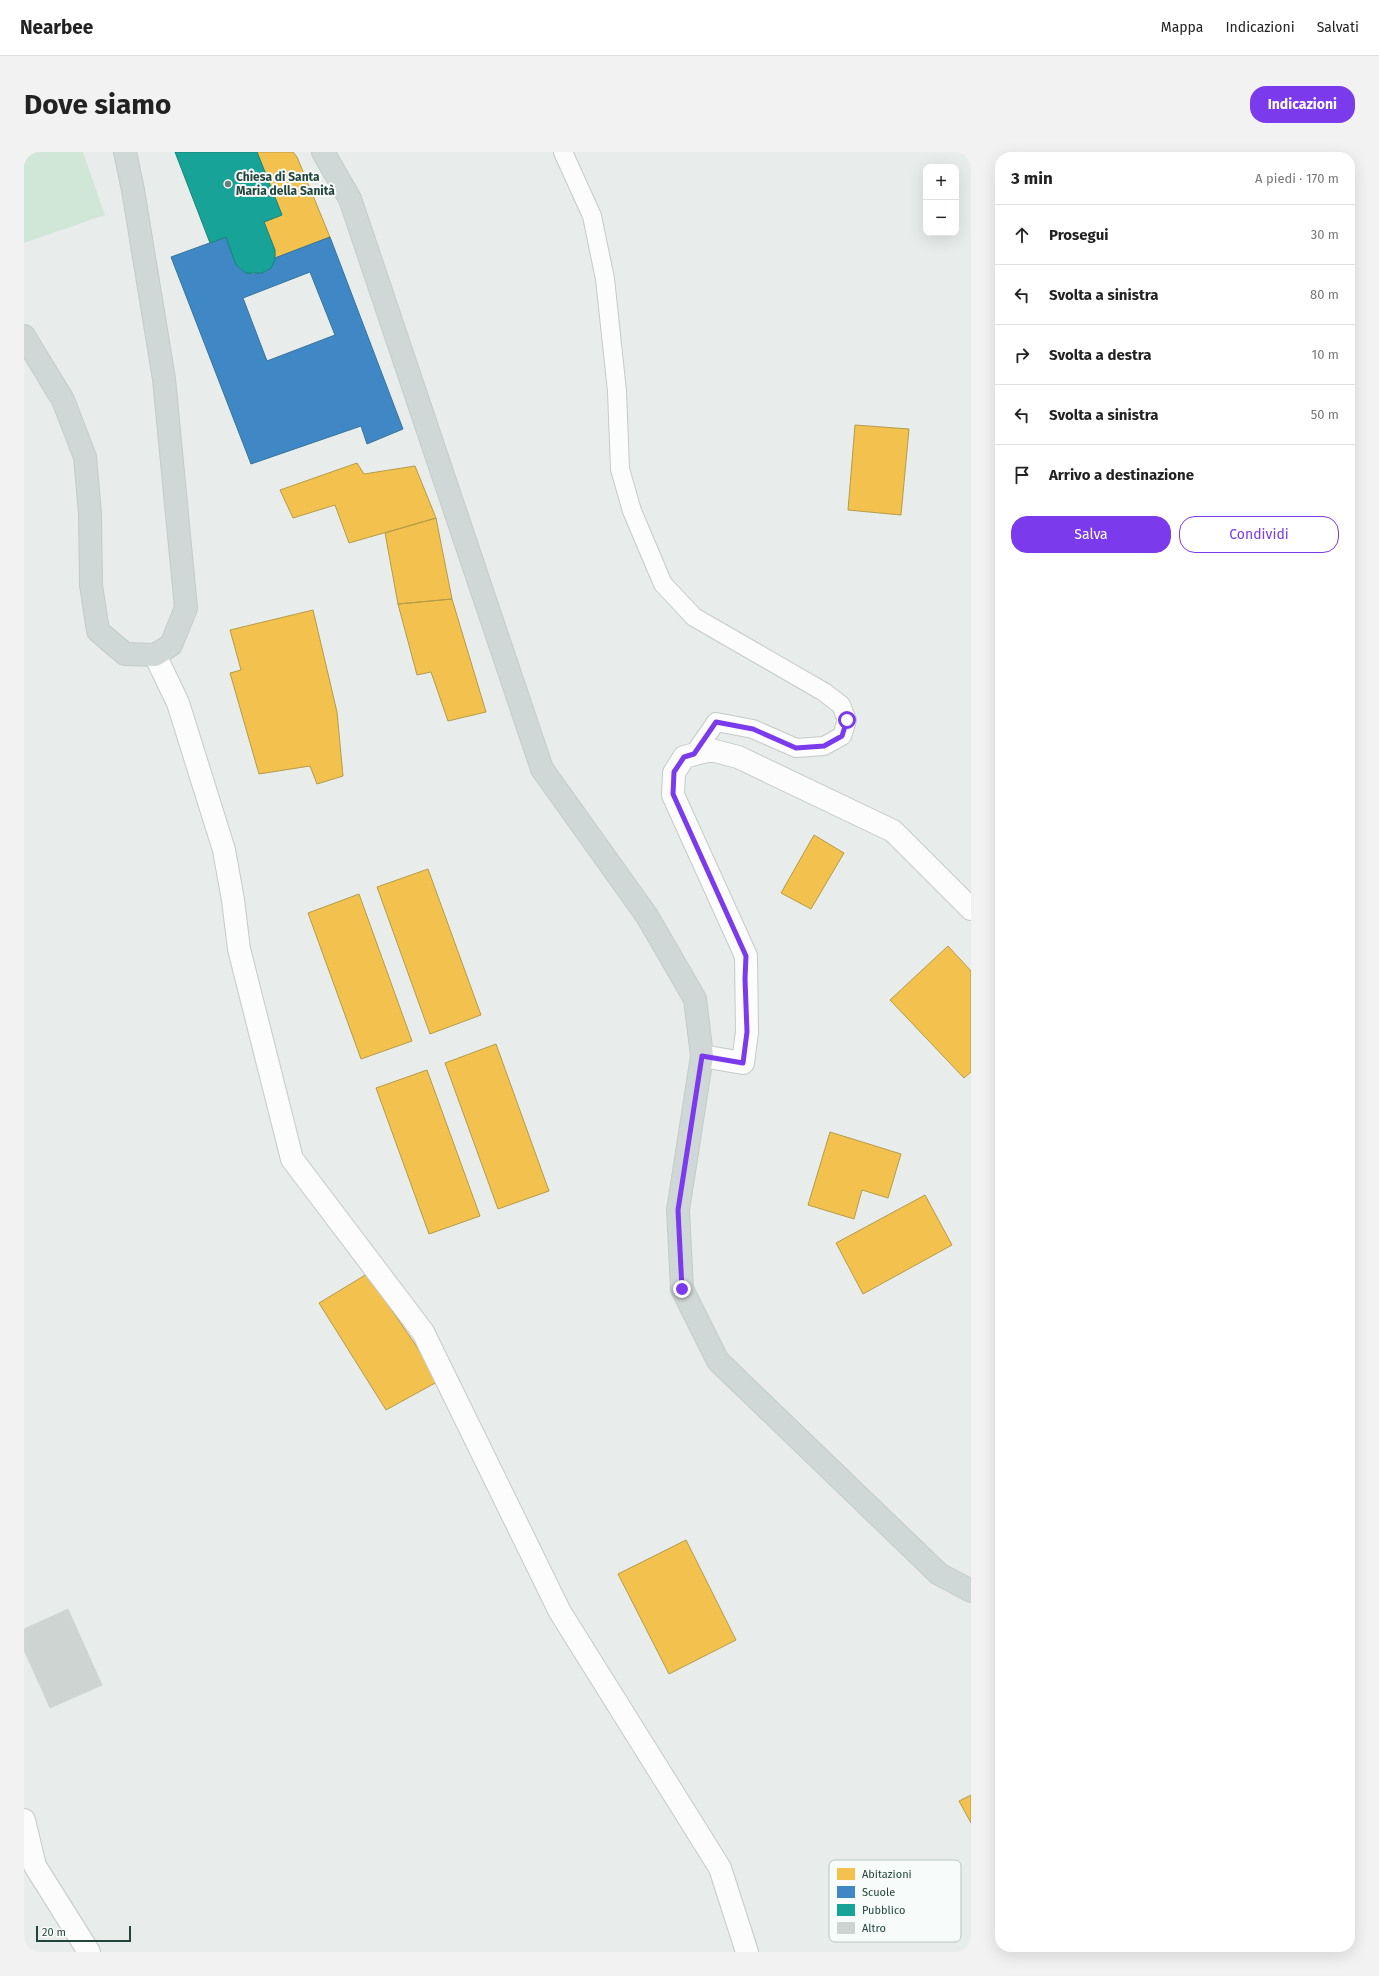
<!DOCTYPE html>
<html lang="it">
<meta charset="utf-8">
<style>
:root{--surface:#fff;--page:#f2f2f2;--text:#222;--muted:#767676;--line:#e0e0e0;--accent:#7c3aed}
body{margin:0;font-family:"Fira Sans",sans-serif;background:var(--page);color:var(--text)}
.controls{position:absolute;right:12px;top:12px;display:grid;overflow:hidden;border-radius:8px;box-shadow:0 4px 16px #0002}
.controls button{width:36px;height:36px;display:grid;place-items:center;padding:0;border:0;border-bottom:1px solid var(--line);background:var(--surface);color:var(--text);font:20px sans-serif}
.scale{position:absolute;left:12px;bottom:10px;width:95px;box-sizing:border-box;padding-left:4px;border:2px solid #22443c;border-top:0;font-size:11px;line-height:14px;white-space:nowrap;color:#22443c;-webkit-text-stroke:3px #f7fbf9;paint-order:stroke}
.stop{position:absolute;width:12px;height:12px;margin:-9px;border:3px solid #7c3aed;border-radius:50%;background:#fff}
.stop.end{background:#7c3aed;border-color:#fff;box-shadow:0 1px 4px #0008}
.list{margin:0;padding:0;list-style:none}
h2{display:flex;justify-content:space-between;align-items:center;height:52px;margin:0;padding:0 16px;font-size:17px}
h2 small{font-size:13px;font-weight:400;color:var(--muted)}
.list li{display:grid;grid-template-columns:26px 1fr auto;gap:12px;align-items:center;box-sizing:border-box;height:60px;padding:0 16px;border-top:1px solid var(--line)}
.list b{display:block;font-size:15px;white-space:nowrap}
.list em{font-size:13px;font-style:normal;color:var(--muted)}
.actions{display:flex;gap:8px;padding:12px 16px}
.actions a{flex:1;padding:9px 0;border:1px solid var(--accent);border-radius:16px;text-align:center;font-size:14px;color:var(--accent)}
.actions .main{background:var(--accent);color:#fff}
.icon{flex:none;width:22px;height:22px;fill:none;stroke:currentColor;stroke-width:2;stroke-linecap:round;stroke-linejoin:round}
.map{position:relative;flex:none;width:947px;height:1800px;overflow:hidden;border-radius:16px}
header{display:flex;align-items:center;gap:24px;box-sizing:border-box;height:56px;padding:0 20px;background:var(--surface);border-bottom:1px solid var(--line)}
header strong{font-size:19px}
nav{display:flex;gap:22px;margin-inline-start:auto;font-size:14px}
.intro{display:flex;align-items:center;justify-content:space-between;box-sizing:border-box;height:96px;padding:0 24px}
h1{margin:0;font-size:28px}
.button{padding:10px 18px;border-radius:16px;background:var(--accent);color:#fff;font-size:14px;font-weight:700}
main{display:flex;gap:24px;padding:0 24px}
aside{flex:1;background:var(--surface);border-radius:16px;box-shadow:0 4px 16px #0002}
.map>svg:first-child{display:block}
.green{fill:#d0e7d8}
.homes{fill:#f2c14e;stroke:#b49c49}
.schools{fill:#3f88c5;stroke:#36749c;fill-rule:evenodd}
.public{fill:#17a398;stroke:#1a867c}
.building{fill:#ced4d2;stroke:#d0d6d4}
.lines{fill:none;stroke-linecap:round;stroke-linejoin:round}
.service-casing{stroke:#c5cac8;stroke-width:20}
.minor-casing{stroke:#c5cac8;stroke-width:24}
.tertiary-casing{stroke:#c5cac8;stroke-width:24}
.primary-casing{stroke:#c2ccc9;stroke-width:24}
.service{stroke:#fcfcfc;stroke-width:18}
.minor{stroke:#fcfcfc;stroke-width:22}
.tertiary{stroke:#fcfcfc;stroke-width:22}
.primary{stroke:#cfd8d6;stroke-width:22}
.route{stroke:#7c3aed;stroke-width:5}
.poi-dot{fill:#677f79;stroke:#f7fbf9;stroke-width:1.5}
.labels{text-anchor:middle;dominant-baseline:central;stroke-width:4;stroke-linejoin:round;paint-order:stroke}
.poi-label{font-size:12px;font-weight:bold;fill:#22443c;stroke:#f7fbf9;text-anchor:start}
.key{fill:#f7fbf9;stroke:#b7c4c0;stroke-width:1}
.key-label{font-size:11px;fill:#22443c}
</style>
<header>
<strong>Nearbee</strong>
<nav><a>Mappa</a><a>Indicazioni</a><a>Salvati</a></nav>
</header>
<div class="intro"><h1>Dove siamo</h1><a class="button">Indicazioni</a></div>
<main>
<div class="map">
<svg width="947" height="1800" viewBox="0 0 947 1800">
<rect width="100%" height="100%" fill="#e8edeb"/>
<!-- green -->
<path class="green" d="M0,0H59L81,63L0,91Z"/>
<!-- homes -->
<path class="homes" d="M233,0H269L273,5L306,85L251,106V98L240,70L258,63Z
M831,273L885,277L877,363L824,358Z
M333,311L340,322L391,314L412,366L325,391L311,353L269,366L256,338Z
M412,366L428,447L374,452L361,381Z
M428,447L462,560L424,569L407,520L393,523L374,452Z
M289,458L313,560L319,624L293,632L286,614L235,622L206,521L217,518L206,478Z
M790,683L820,701L787,757L757,741Z
M404,717L457,863L406,882L353,735Z
M335,742L388,889L337,907L284,761Z
M924,794L947,819V920L940,926L866,848Z
M472,892L525,1039L474,1057L421,911Z
M403,918L456,1064L405,1082L352,936Z
M806,980L877,1002L864,1046L838,1038L830,1067L784,1053Z
M901,1043L928,1093L839,1142L812,1091Z
M343,1122L395,1198L413,1230L362,1258L295,1151Z
M662,1388L712,1488L645,1522L594,1422Z
M947,1643V1671L935,1649Z"/>
<!-- schools -->
<path class="schools" d="M202,85L212,113L222,121L229,122L238,121L247,116L251,106L306,85L379,277L343,292L337,274L227,312L147,105ZM286,120L311,183L243,209L219,146Z"/>
<!-- public -->
<path class="public" d="M151,0H233L258,63L240,70L251,98V108L247,116L238,121H222L212,113L202,85L186,91Z"/>
<!-- building -->
<path class="building" d="M44,1457L78,1533L26,1556L0,1498V1477Z"/>
<g class="lines">
<defs>
<path id="service" d="M539,0L568,64L581,127L593,239L596,317L608,359L639,432L670,465L800,540L817,553L823,568L818,584L800,594L772,596L729,577L692,570L670,602"/>
<path id="minor" d="M678,904L719,911L723,880L722,804L649,643L650,621L660,605L687,598L714,605L869,679L947,757"/>
<path id="tertiary" d="M131,503L154,551L200,698L209,748L215,797L268,1007L399,1180L536,1460L696,1716L723,1800
M0,1668L11,1714L65,1800"/>
<path id="primary" d="M299,0L326,47L518,617L623,764L671,847L678,904L654,1058L658,1137L694,1209L915,1422L947,1439
M0,184L39,248L61,305L66,361L67,433L74,479L101,502L131,503L147,493L162,456L140,227L109,38L101,0"/>
</defs>
<!-- service casing -->
<use href="#service" class="service-casing"/>
<!-- minor casing -->
<use href="#minor" class="minor-casing"/>
<!-- tertiary casing -->
<use href="#tertiary" class="tertiary-casing"/>
<!-- primary casing -->
<use href="#primary" class="primary-casing"/>
<!-- service -->
<use href="#service" class="service"/>
<!-- minor -->
<use href="#minor" class="minor"/>
<!-- tertiary -->
<use href="#tertiary" class="tertiary"/>
<!-- primary -->
<use href="#primary" class="primary"/>
</g>
<g class="lines">
<!-- route -->
<path class="route" d="M658,1137L654,1058L678,904L719,911L723,880L721,827L722,804L649,642L650,620L660,605L670,602L692,570L729,577L772,596L800,594L818,584L823,568"/>
</g>
<!-- markers -->
<circle class="poi-dot" cx="204" cy="32" r="4"/>
<g class="labels">
<!-- poi labels -->
<g class="poi-label">
<text x="212" y="25">Chiesa di Santa<tspan x="212" dy="14">Maria della Sanità</tspan></text>
</g>
</g>
<!-- legend -->
<rect x="805" y="1708" width="132" height="82" rx="6" class="key"/>
<rect x="813" y="1716" width="18" height="12" fill="#f2c14e"/>
<rect x="813" y="1734" width="18" height="12" fill="#3f88c5"/>
<rect x="813" y="1752" width="18" height="12" fill="#17a398"/>
<rect x="813" y="1770" width="18" height="12" fill="#ced4d2"/>
<g class="key-label">
<text x="838" y="1726">Abitazioni</text>
<text x="838" y="1744">Scuole</text>
<text x="838" y="1762">Pubblico</text>
<text x="838" y="1780">Altro</text>
</g>
</svg>
<div class="controls">
<button>+</button>
<button>−</button>
</div>
<div class="scale">20 m</div>
<div class="stop" style="left:823px;top:568px"></div>
<div class="stop end" style="left:658px;top:1137px"></div>
</div>
<aside>
<h2>3 min<small>A piedi · 170 m</small></h2>
<ul class="list">
<li><svg class="icon" aria-label="ahead" viewBox="0 0 24 24"><path d="M12 20V5M6 11l6-6 6 6"/></svg><div><b>Prosegui</b></div><em>30 m</em></li>
<li><svg class="icon" aria-label="left" viewBox="0 0 24 24"><path d="M17 20v-9H6M10 6l-5 5 5 5"/></svg><div><b>Svolta a sinistra</b></div><em>80 m</em></li>
<li><svg class="icon" aria-label="right" viewBox="0 0 24 24"><path d="M7 20v-9h11M14 6l5 5-5 5"/></svg><div><b>Svolta a destra</b></div><em>10 m</em></li>
<li><svg class="icon" aria-label="left" viewBox="0 0 24 24"><path d="M17 20v-9H6M10 6l-5 5 5 5"/></svg><div><b>Svolta a sinistra</b></div><em>50 m</em></li>
<li><svg class="icon" aria-label="arrive" viewBox="0 0 24 24"><path d="M6 21V4h12l-3 4 3 4H6"/></svg><div><b>Arrivo a destinazione</b></div></li>
</ul>
<div class="actions"><a class="main">Salva</a><a>Condividi</a></div>
</aside>
</main>
